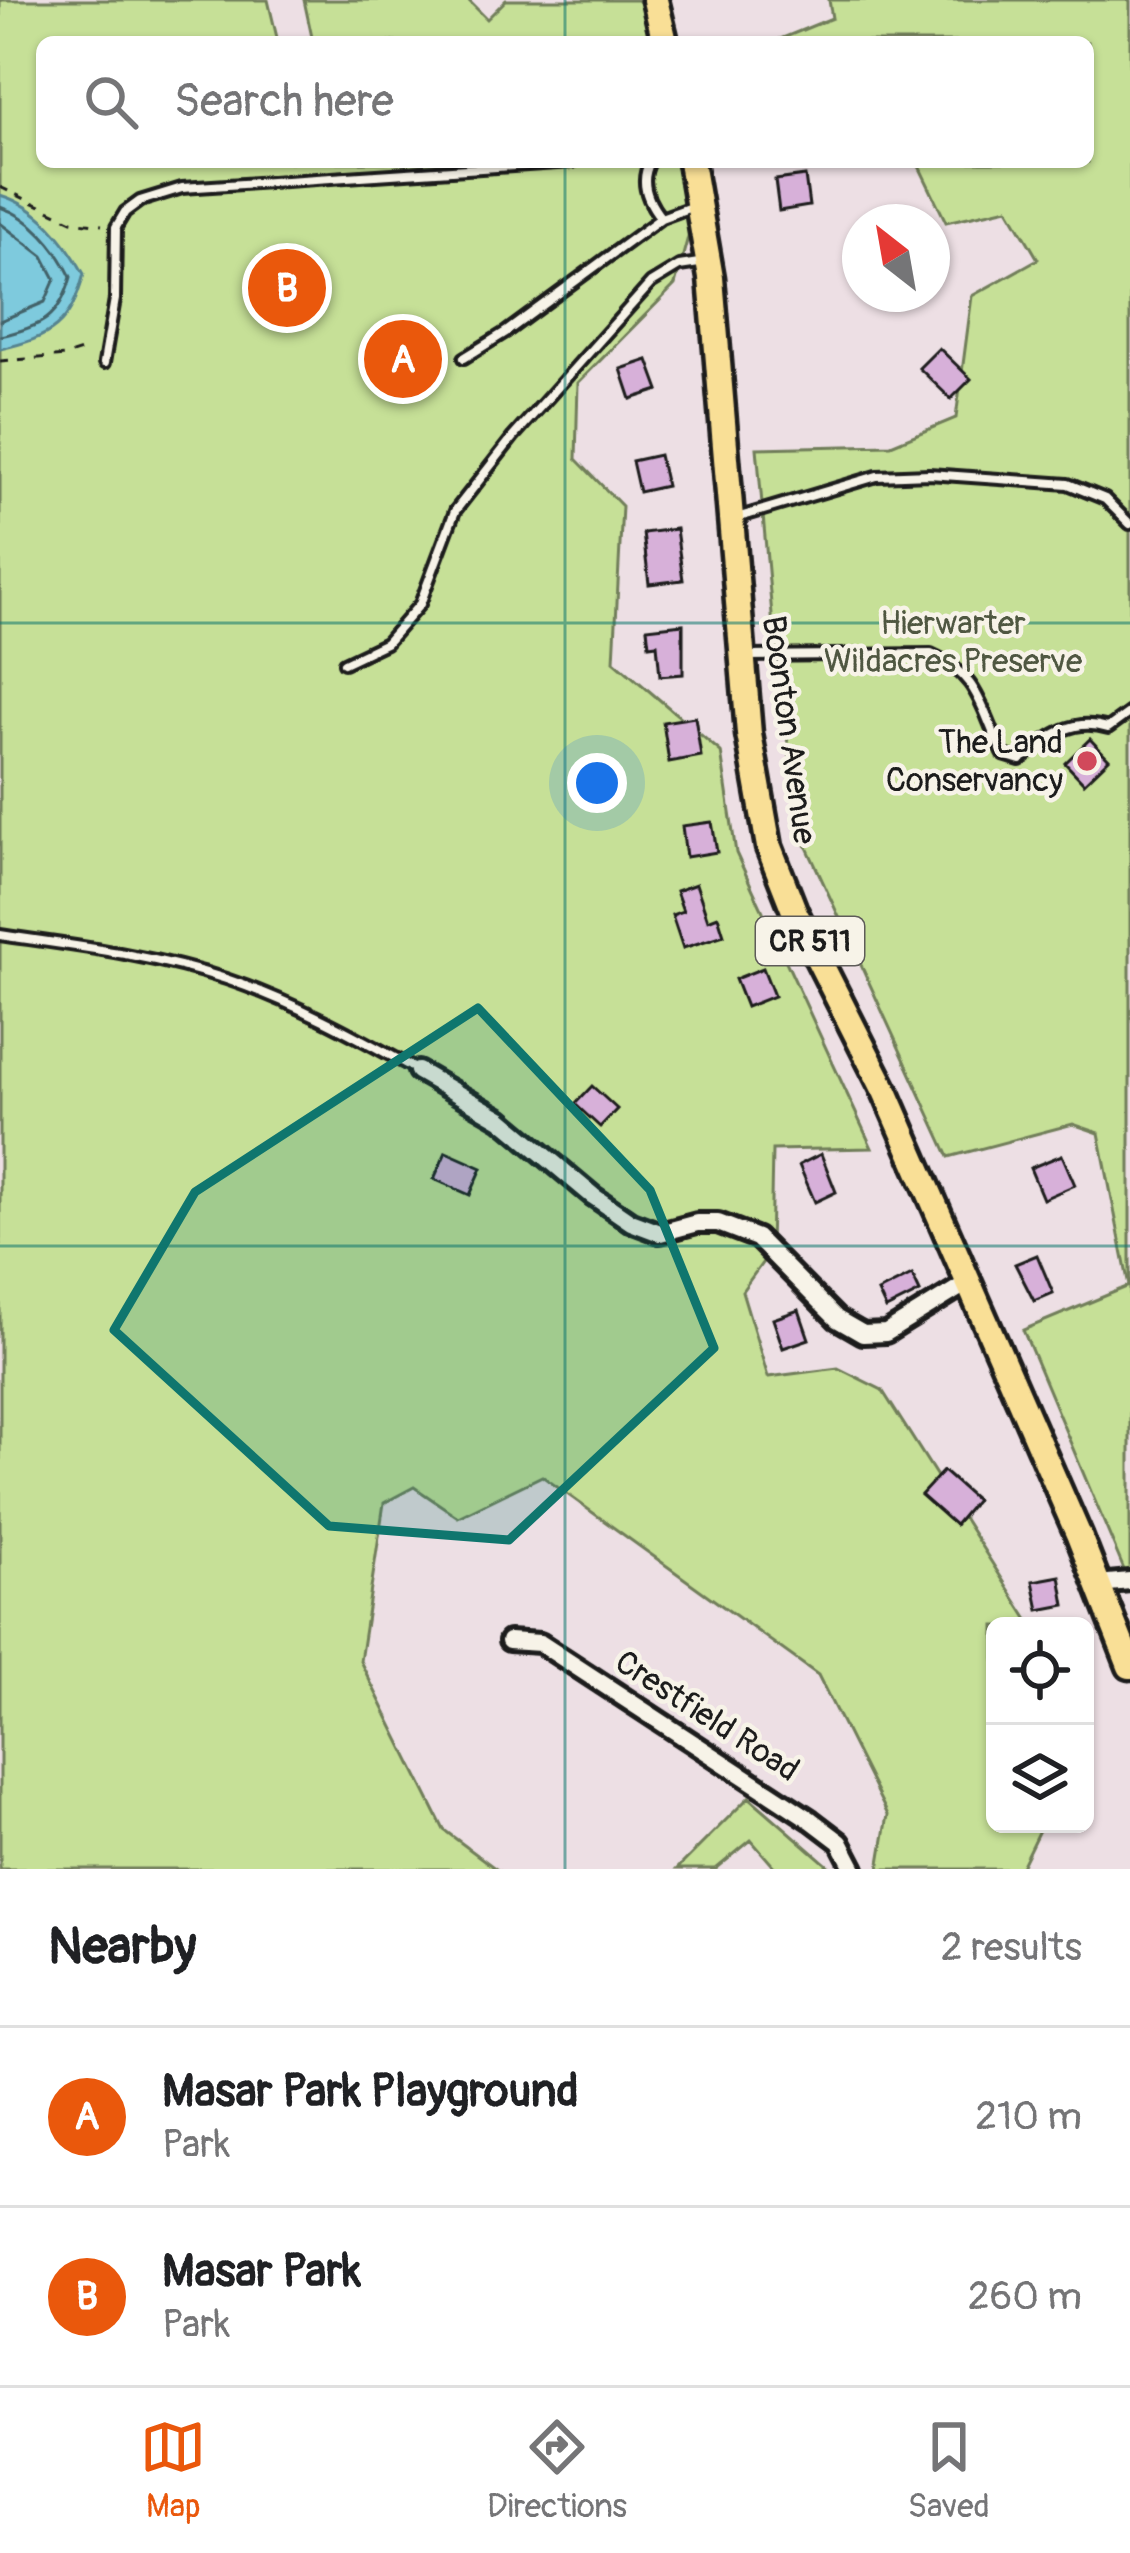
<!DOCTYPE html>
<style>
:root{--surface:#fff;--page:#f2f2f2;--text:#202124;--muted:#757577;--line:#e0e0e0;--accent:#ea580c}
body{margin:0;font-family:Pangolin,sans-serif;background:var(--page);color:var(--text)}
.controls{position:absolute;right:36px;bottom:36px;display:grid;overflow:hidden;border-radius:18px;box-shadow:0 3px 9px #0004}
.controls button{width:108px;height:108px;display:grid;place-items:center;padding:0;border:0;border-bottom:3px solid var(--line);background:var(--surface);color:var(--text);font:60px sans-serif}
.compass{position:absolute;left:842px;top:204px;width:108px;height:108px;border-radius:50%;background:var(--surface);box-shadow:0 3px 9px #0004;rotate:329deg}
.you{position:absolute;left:597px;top:783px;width:42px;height:42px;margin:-30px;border:9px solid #fff;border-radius:50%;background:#1a73e8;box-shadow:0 0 0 18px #1a73e833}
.badge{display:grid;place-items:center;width:78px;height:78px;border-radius:50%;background:var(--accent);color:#fff;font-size:39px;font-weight:700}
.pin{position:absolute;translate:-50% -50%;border:6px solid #fff;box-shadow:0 3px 12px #0006}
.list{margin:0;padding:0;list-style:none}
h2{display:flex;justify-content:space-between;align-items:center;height:156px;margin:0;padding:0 48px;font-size:51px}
h2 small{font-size:39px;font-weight:400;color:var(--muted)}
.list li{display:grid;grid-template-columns:78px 1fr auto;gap:36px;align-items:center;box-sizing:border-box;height:180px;padding:0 48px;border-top:3px solid var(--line)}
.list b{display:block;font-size:45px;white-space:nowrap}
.list p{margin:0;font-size:39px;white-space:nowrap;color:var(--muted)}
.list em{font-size:39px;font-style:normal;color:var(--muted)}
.icon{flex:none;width:66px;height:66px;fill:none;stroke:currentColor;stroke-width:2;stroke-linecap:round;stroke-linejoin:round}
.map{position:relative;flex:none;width:1130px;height:1869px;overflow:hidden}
.search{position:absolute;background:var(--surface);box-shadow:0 3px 9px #0004;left:36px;right:36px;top:36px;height:132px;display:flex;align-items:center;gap:30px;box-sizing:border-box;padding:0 42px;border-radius:18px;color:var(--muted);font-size:45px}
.sheet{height:516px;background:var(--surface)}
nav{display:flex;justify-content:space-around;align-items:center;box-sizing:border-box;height:168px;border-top:3px solid var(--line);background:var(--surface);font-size:33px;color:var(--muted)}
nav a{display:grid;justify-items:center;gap:6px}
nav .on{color:var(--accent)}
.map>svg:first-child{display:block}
.green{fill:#c6e097;stroke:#717e5a;stroke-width:3}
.water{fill:#7ecadd;stroke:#578490;stroke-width:3}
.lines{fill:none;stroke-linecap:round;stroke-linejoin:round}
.shore{stroke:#436269;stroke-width:3}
.building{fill:#d7b0d9;stroke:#1c1c1c;stroke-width:3}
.lane-casing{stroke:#1c1c1c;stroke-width:16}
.street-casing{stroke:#1c1c1c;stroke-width:26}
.primary-casing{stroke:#1c1c1c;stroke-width:33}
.path{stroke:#1c1c1c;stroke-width:3;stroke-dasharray:9 9;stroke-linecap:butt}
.lane{stroke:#f7f3e8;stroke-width:8}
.street{stroke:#f7f3e8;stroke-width:16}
.primary{stroke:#f9df96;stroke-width:24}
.marked{fill:#0f766e;fill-opacity:0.2;stroke:#0f766e;stroke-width:9;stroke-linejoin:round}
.grid{fill:none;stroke:#0f766e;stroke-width:3;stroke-opacity:0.55}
.poi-dot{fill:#d1495b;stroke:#f7f3e8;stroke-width:4.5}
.labels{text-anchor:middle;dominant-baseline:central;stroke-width:9;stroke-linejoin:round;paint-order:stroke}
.shield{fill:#f7f3e8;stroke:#5e5c59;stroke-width:3}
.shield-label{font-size:30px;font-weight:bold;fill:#1c1c1c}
.park-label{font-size:33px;fill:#4f5741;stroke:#f7f3e8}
.street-label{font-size:33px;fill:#1c1c1c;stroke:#f7f3e8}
.poi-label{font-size:33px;fill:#1c1c1c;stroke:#f7f3e8;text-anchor:end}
</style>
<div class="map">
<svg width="1130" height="1869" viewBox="0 0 1130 1869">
<rect width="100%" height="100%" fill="#eddfe4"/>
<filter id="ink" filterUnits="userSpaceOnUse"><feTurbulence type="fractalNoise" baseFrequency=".00833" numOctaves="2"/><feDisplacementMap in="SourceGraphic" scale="24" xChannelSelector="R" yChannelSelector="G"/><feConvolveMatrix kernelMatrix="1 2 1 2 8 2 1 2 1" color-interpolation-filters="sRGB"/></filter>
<g filter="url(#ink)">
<!-- green -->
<path class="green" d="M0,0H268L278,42H42V162H680L692,222L675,285L578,383L576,459L622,506L614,661L721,752L736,853L872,1148L772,1150L770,1252L742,1291L768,1377L838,1368L882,1390L1032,1626H995V1824H1042L1020,1869H879L888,1815L818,1675L542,1476L458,1517L414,1487L384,1503L360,1661L444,1830L496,1869H0Z
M304,0H468L487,19L506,0H638L648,11L655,42H313Z
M829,0H1130V1584L1023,1330L1129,1286L1099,1133L1073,1124L949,1157L801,834L776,660L757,448L891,445L956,418L972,296L1038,259L1008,208L946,222L917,162H1088V42H773L832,18Z
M749,1797L832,1869H776L751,1840L716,1869H677Z"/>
<!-- water -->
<path class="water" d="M0,195C40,207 65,240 84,274C70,326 52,337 0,349Z"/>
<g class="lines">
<!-- shore -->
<path class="shore" d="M0,207C32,217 57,248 71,277C60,318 41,327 0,336
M0,223L43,256L55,279L45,302L0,321"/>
</g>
<!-- building -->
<path class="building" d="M805,176L809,206L779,211L775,180Z
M939,348L971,379L951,399L919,368Z
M648,360L659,390L631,399L621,369Z
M659,455L666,486L639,492L632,461Z
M676,529L683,580L649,584L643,533Z
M683,624V674L660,676L657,644L649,645L647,628Z
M695,717L701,756L669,762L663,722Z
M1090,739L1109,759L1084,783L1065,763Z
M712,822L717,852L686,857L682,826Z
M696,884L708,920L718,916L724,935L683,948L672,915L683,911L676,891Z
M763,968L774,996L746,1007L735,979Z
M592,1086L617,1109L600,1127L575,1104Z
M446,1152L482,1168L470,1195L434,1179Z
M821,1154L836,1192L815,1202L799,1165Z
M1062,1155L1075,1185L1043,1199L1030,1168Z
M1037,1255L1053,1293L1034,1301L1015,1264Z
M912,1275L920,1292L886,1309L878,1292Z
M799,1310L809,1339L783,1348L773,1319Z
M943,1471L976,1500L955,1525L921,1495Z
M1060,1576L1065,1605L1039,1610L1033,1581Z"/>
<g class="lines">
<defs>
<path id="lane" d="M650,162C639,182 648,202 661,218L691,207
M464,358L506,332L661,218
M104,363L115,299L116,227L125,212L140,201L182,188L572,162
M733,519L877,476L929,474L1068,484L1105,499L1130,524
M745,656L931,654C982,677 980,710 1004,755L1020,760C1048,738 1071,716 1108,728L1130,712
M344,663L386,643L420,604L455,511L513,437L651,283L679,266L706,262
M0,935C76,946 153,955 226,979C292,1001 356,1036 417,1070"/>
<path id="street" d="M418,1071L501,1119L593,1196L631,1222L660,1233L697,1223H718L757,1238L837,1319L863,1334L886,1333L967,1283
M1098,1584L1130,1581
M509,1641L540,1643L811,1820L840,1842L854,1869"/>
<path id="primary" d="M655,0L665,42
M691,162L711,278L749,734L769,847L795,913L885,1091L1079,1536L1130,1666"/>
</defs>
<!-- lane casing -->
<use href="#lane" class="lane-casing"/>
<!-- street casing -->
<use href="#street" class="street-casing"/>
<!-- primary casing -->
<use href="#primary" class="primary-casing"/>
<!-- path -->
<path class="path" d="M0,187L72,221L102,225
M0,361L66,356L84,350"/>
<!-- lane -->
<use href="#lane" class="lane"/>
<!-- street -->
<use href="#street" class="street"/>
<!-- primary -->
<use href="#primary" class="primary"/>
</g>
</g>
<!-- marked area -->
<path class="marked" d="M478,1008L650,1190L714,1348L509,1540L329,1526L114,1330L195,1192Z"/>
<!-- grid -->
<path class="grid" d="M565,0V42M565,162V1869M0,623H1130M0,1246H1130"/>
<!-- markers -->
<circle class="poi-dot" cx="1087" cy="761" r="12"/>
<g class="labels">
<!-- shield labels -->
<rect class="shield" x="756" y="917" width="108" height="48" rx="9"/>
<g class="shield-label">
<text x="810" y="941">CR 511</text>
</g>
<!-- park labels -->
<g class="park-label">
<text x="953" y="623">Hierwarter<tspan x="953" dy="38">Wildacres Preserve</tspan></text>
</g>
<!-- street labels -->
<g class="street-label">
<text transform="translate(789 730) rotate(82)">Boonton Avenue</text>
<text transform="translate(707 1716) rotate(33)">Crestfield Road</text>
</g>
<!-- poi labels -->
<g class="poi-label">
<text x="1063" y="742">The Land<tspan x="1063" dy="38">Conservancy</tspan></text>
</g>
</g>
</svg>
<div class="controls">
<button><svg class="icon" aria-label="locate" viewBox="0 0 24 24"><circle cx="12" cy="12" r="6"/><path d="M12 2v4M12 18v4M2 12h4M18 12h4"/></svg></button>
<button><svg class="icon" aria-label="layers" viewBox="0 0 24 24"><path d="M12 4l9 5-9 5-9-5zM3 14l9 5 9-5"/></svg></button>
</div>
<svg class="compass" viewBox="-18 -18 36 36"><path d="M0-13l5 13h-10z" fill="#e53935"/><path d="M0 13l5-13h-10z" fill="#757577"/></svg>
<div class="you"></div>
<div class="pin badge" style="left:403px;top:359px">A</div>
<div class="pin badge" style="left:287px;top:288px">B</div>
<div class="search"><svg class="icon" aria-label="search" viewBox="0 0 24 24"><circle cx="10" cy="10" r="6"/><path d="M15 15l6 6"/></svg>Search here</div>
</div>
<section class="sheet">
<h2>Nearby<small>2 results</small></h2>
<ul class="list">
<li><span class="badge">A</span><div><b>Masar Park Playground</b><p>Park</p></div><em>210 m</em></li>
<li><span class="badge">B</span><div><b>Masar Park</b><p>Park</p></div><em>260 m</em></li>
</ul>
</section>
<nav>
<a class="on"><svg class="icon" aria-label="map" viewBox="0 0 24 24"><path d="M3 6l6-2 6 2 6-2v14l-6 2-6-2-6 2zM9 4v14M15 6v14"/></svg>Map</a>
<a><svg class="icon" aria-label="directions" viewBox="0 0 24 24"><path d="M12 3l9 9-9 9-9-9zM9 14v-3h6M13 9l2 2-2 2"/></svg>Directions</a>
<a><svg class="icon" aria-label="saved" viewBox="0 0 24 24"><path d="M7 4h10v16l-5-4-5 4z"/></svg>Saved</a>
</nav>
